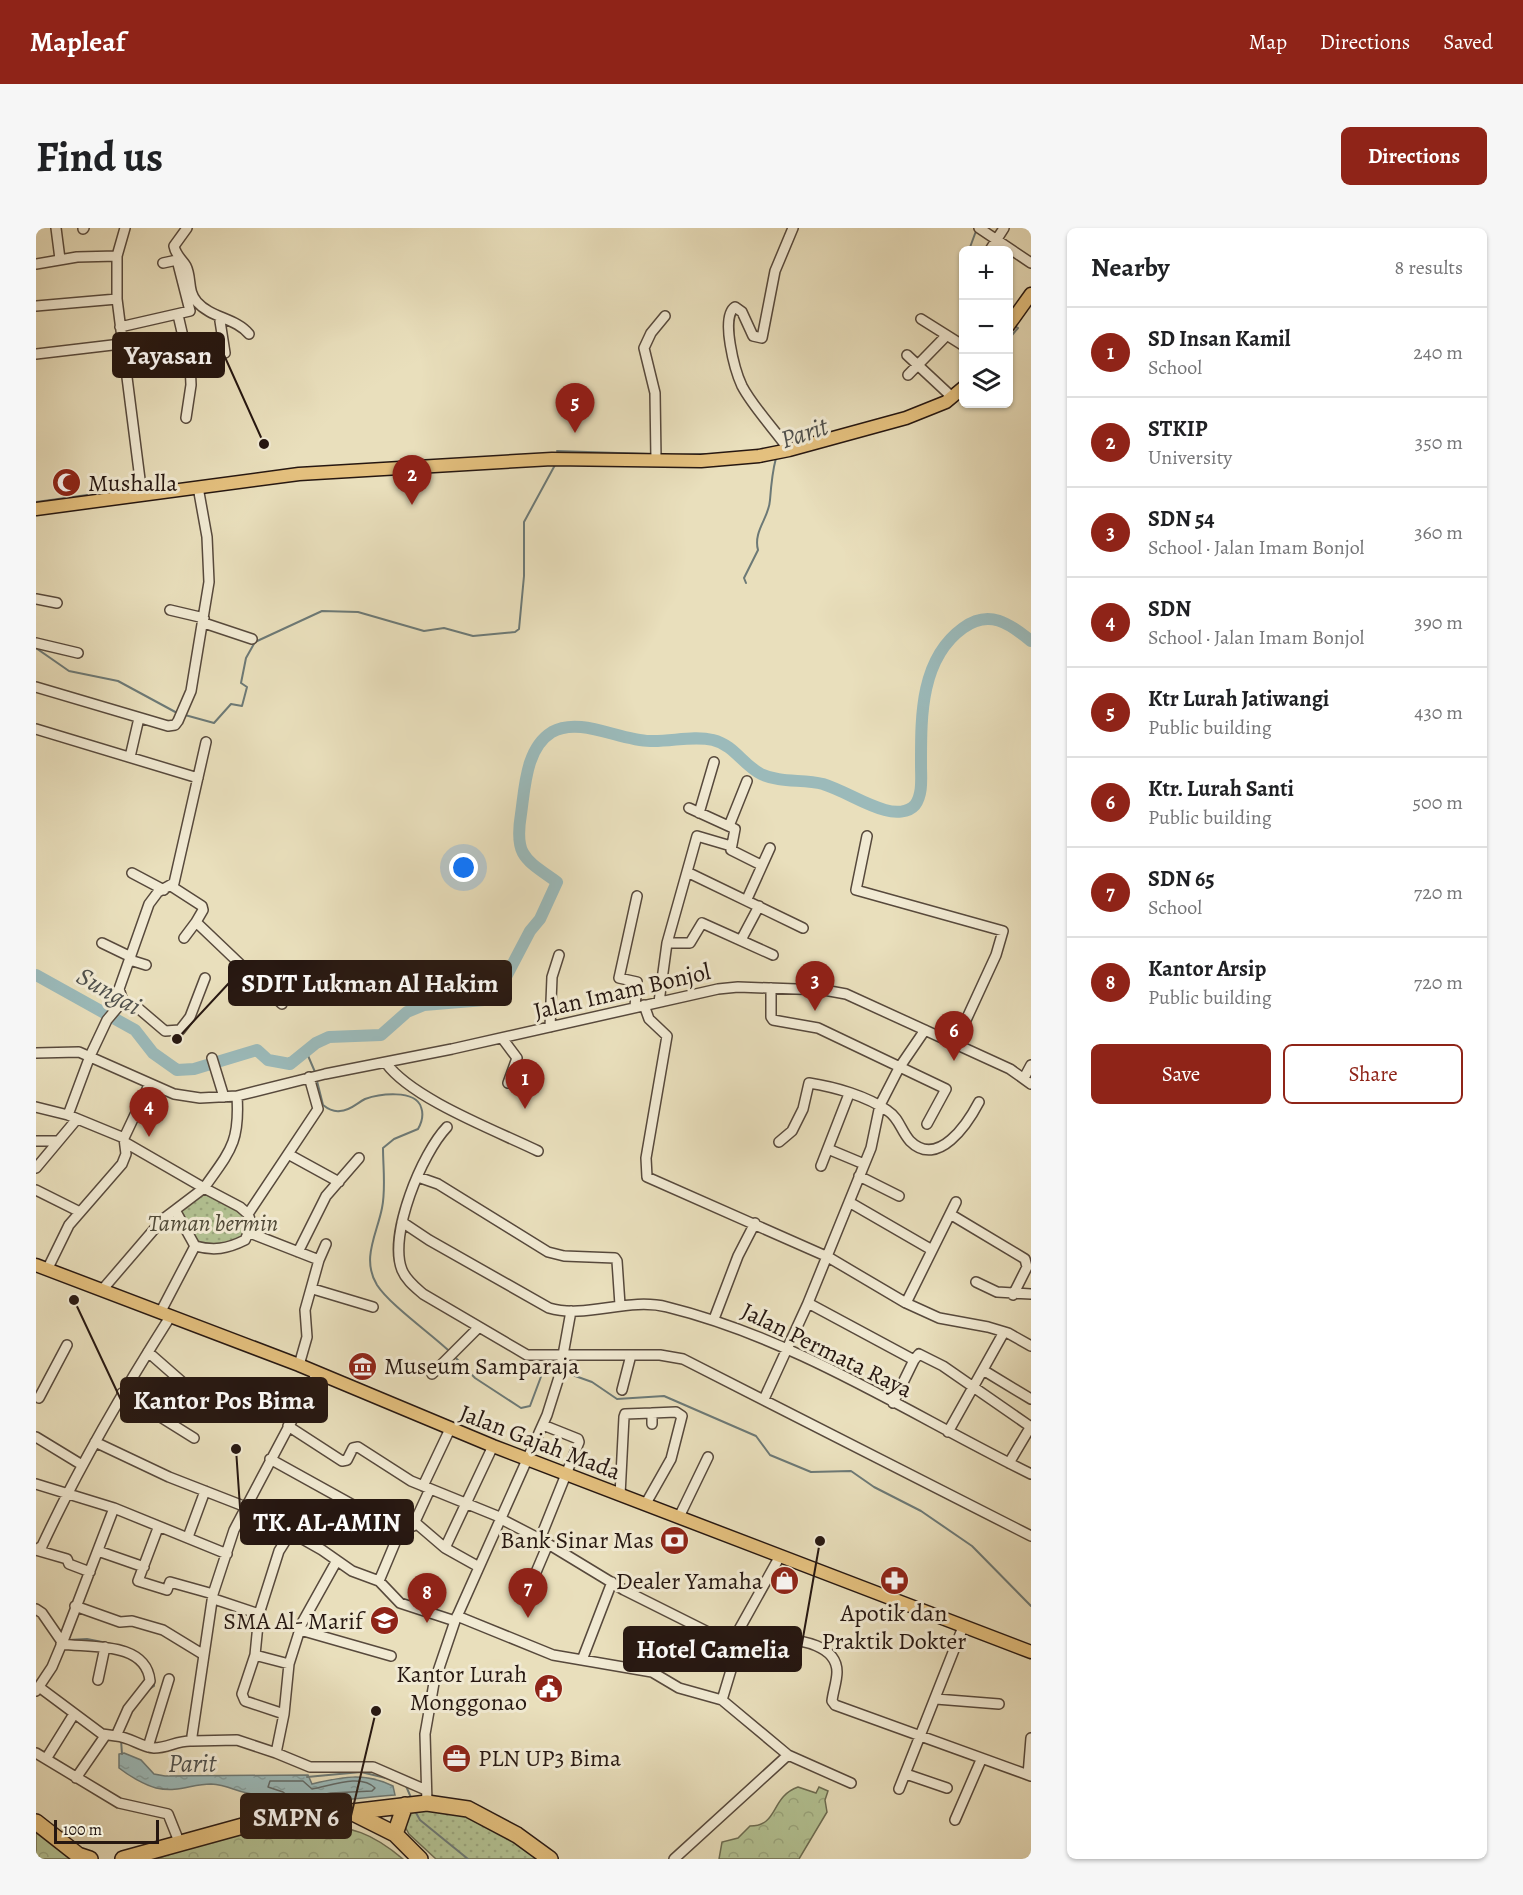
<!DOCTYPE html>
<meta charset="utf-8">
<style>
:root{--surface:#fff;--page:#f6f6f6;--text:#202124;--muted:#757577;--line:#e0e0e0;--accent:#8f2418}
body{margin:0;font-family:Alegreya,serif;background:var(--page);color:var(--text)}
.controls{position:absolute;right:18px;top:18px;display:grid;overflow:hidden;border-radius:9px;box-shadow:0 2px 4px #0004}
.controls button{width:54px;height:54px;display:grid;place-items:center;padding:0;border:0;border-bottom:2px solid var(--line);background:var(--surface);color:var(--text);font:30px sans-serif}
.scale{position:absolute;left:18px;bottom:15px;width:105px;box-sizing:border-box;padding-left:6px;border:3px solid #261711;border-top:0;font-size:16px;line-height:21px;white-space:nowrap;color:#261711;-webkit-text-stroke:4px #f1ead3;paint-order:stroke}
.you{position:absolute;left:428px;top:640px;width:21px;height:21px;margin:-15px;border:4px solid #fff;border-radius:50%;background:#1a73e8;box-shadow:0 0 0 9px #1a73e833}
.badge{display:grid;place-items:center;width:39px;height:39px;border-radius:50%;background:var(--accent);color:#fff;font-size:20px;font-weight:700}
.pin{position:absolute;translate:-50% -50px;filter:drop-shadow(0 2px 3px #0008)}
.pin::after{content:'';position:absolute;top:32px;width:21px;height:18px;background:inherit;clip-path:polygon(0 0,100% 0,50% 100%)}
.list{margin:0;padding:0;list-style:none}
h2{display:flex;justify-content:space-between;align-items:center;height:78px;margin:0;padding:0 24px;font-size:26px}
h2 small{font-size:20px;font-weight:400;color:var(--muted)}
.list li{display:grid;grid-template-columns:39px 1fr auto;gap:18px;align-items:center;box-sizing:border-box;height:90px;padding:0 24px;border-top:2px solid var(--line)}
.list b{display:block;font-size:22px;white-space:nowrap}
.list p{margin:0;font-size:20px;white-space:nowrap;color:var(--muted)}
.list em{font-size:20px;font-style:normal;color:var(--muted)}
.actions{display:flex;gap:12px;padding:18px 24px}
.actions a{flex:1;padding:14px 0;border:2px solid var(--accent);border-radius:9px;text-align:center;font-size:21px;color:var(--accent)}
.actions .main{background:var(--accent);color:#fff}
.icon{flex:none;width:33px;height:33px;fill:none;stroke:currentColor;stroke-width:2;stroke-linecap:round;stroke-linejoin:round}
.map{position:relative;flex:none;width:995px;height:1631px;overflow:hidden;border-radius:9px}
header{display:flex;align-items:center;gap:36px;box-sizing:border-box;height:84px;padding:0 30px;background:var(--accent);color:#fff}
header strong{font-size:28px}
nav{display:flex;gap:33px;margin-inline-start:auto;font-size:21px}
.intro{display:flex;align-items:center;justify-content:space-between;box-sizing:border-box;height:144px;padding:0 36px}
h1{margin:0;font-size:42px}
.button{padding:15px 27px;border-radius:9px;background:var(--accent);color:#fff;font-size:21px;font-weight:700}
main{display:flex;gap:36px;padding:0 36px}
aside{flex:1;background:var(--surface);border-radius:9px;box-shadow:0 2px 4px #0004}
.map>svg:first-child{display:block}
.forest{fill:url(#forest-crowns);stroke:#6c6c52;stroke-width:1.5}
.park{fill:url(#park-dots);stroke:#6c6c52;stroke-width:1.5}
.water{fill:url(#water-ripples);stroke:#6c7976;stroke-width:1.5}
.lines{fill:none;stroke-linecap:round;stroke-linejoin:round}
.shore{stroke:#606866;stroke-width:1.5}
.stream{stroke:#6c7976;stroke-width:2}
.river{stroke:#9bbaba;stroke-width:12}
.minor-casing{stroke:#57493c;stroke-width:12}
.major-casing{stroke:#261711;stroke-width:15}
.highway-casing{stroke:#261711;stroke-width:18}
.minor{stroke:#f1ead3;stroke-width:9}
.major{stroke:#e4c07e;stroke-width:12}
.highway{stroke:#e4c07e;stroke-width:15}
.labels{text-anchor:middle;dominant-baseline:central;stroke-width:6;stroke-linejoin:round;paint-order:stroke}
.poi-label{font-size:24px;fill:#261711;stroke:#f1ead3;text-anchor:end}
.street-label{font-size:24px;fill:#261711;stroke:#f1ead3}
.park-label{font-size:24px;font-style:italic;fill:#504a38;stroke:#f1ead3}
.water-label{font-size:26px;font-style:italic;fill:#4f504c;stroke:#f1ead3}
.leader{fill:none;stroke:#261711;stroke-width:2}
.callout-dot{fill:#261711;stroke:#f1ead3;stroke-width:2}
.callout{fill:#261711;stroke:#261711;stroke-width:2}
.callout-label{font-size:26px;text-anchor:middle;font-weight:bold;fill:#fff}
</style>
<header>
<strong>Mapleaf</strong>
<nav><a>Map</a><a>Directions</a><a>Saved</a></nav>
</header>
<div class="intro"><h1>Find us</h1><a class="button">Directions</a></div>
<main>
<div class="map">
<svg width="995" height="1631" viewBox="0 0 995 1631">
<defs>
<pattern id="forest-crowns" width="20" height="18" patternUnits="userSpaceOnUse" patternTransform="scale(1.5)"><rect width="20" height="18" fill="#b3c293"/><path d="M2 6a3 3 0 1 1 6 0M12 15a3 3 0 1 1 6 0" fill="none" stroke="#9aa67e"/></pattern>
<pattern id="park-dots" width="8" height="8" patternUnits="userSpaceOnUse" patternTransform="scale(1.5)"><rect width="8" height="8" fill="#b3c293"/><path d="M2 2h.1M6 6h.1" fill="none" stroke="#9aa67e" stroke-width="1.8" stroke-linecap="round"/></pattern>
<pattern id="water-ripples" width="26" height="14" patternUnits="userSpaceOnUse" patternTransform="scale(1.5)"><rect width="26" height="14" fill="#9bbaba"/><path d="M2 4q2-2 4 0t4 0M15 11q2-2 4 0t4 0" fill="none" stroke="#859f9f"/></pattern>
</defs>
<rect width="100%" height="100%" fill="#e9dfbc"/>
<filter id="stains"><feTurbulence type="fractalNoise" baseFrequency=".00333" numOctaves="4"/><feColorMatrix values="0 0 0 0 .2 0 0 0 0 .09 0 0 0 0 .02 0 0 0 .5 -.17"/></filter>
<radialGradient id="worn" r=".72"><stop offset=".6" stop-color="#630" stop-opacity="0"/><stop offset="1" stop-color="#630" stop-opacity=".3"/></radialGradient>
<!-- forest -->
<path class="forest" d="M762,1559L780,1565L783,1559L792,1563L789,1572L791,1584L763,1631H683L686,1614L702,1610L714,1598C743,1598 734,1569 762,1559Z
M276,1597C316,1598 336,1605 367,1631H121L188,1606L225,1600Z
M0,1601L36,1631H0Z"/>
<!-- park -->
<path class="park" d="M170,963L191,974L212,991C217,1019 182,1018 164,1017L142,982Z
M394,1582L439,1588L503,1631H400L373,1606L367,1595L369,1585Z"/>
<!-- water -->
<path class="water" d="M88,1525L105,1532L118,1546L129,1548L272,1547L276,1556C305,1549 329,1544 357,1558L359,1567C323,1570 287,1574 251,1578C244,1560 225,1569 211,1565C197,1562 191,1557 175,1556C155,1556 143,1565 120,1560C109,1557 93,1548 83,1540V1526Z"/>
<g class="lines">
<!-- shore -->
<path class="shore" d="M234,1553H267L276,1561C294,1558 325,1545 339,1560L336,1563L295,1565L257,1572L247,1564L232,1559Z"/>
<!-- stream -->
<path class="stream" d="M933,22L940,3
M972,112L982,100L978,98
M878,193L903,183
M521,223L612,226
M636,227L672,226
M0,274L51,267
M710,355L708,350L722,322C717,303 733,290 734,272C735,258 736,245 740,230
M0,420L33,443L82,453L143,486
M149,487L178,495L195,476L206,478L211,459L205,455L210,430L219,414L286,383L322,384L388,403L408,400L437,408L479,404L483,401L488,348V294L519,237
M270,823L279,844
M281,853L287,877C292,881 297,884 304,883C314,883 321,875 329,871C343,866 379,861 385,879C388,887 386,894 382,901L358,911L347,920C347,939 350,961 346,980C341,1006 325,1031 341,1057C354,1077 394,1105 413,1123
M417,1127L439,1150L485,1180L494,1178L506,1146L512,1142L522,1144
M528,1144L556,1154L581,1171L628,1168L720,1208L734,1227L775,1244L815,1243L838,1259L885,1283L936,1318L995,1378
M32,1412L51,1411L71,1415
M112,1462L118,1458V1450
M85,1512L86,1526
M271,1549L325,1544L354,1551
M370,1558L376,1572
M379,1583L384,1592L432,1631"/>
<!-- river -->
<path class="river" d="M0,747L99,802L117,825L141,842L158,841L221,822L232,832L254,836L280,815L293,809L345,807L371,784L388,777L448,772L461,766L494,703L504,691L521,654C489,631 478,628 485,586C489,558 490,520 516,504C544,488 584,513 614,513C635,514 657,507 677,512C698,517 707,537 725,546C744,555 766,551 787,556C809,563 827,576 849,582C859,585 872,585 879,577C887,566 885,550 885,537C885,489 884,431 927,400C953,381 973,395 995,413"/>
<defs>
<path id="minor" d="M20,0L24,31
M89,0L81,28V71L106,267
M151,0L138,18C140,28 146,31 150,38C156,50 151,63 161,74C175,90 200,90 213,106
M943,0L995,35
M47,1L48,0
M954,22L968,0
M0,36L41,29L81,28
M0,78L81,71
M142,87L152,130L156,134L189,125L184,93
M885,91L928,118
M84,99L154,83L141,32L127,35
M0,126L85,116
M871,127L916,169
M872,147L910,108
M150,190L155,157L154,133
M753,222C739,202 717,179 706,158C699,143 684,89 699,79L706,84L717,108L726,110L739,43L757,0
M620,231L619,165L608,120L615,105L629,88
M0,371L21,375
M134,382L168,390
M168,395L216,411
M0,415L42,425
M0,459L132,498L139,497L142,493L155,463L173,354L171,309L162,259
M0,501L162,550
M94,529L103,490
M653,580L699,601L695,622L725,637
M663,585L678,534
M693,598L711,553
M831,608L820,662L967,703L960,727L919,816
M651,644L767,700
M96,645L128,662
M135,658L166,678L167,682L160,694L246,776
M711,671L734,620
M148,710L160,694
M705,712L723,678
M66,715L95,729
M631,715L661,608L695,618
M94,732L110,737
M735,760V789L737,792L782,800L910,861L891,896
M87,773L102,780L129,803L144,802L154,789L169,750
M623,774L631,715H654L666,695L737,727
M608,777L613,791L631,808L610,930L611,949L792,1029L870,1075L903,1090L952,1099L972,1105L995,1118
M599,779L601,754L583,750L601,668
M514,799L516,749L523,727
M466,810L481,830L472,855
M0,825L43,824L138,866L164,870L201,868L289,846L416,821L682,761L702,759L788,762L810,766L974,841L995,856
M176,830L188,869
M350,835C376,871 461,903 502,923
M988,850L995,837
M0,879L32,887L88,910
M32,887L54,828L71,792L87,773L83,761L113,676L122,664L138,655L170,514
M411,899C386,925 352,1007 366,1042C370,1052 379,1059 387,1066L491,1127H624L647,1131L995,1308
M0,913H22
M743,914L756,903L767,881L773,855C799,859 831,868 852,883C863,890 865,903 874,913C902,941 932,895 943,874
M90,915L168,960C194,923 204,915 201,868
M792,921L828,936
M252,926L303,954
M785,938L813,866
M0,940L41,891
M823,948L863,968
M382,949L402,956L512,1024L528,1028L579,1030L581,1033L584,1077
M0,962L44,984
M813,974L896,1022
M212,986L282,881L273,849
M914,986L989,1031L991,1039L977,1067
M366,994L393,1012L513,1080C550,1091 592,1069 631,1079C761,1111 875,1187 995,1246
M214,1005L283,1032L269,1082L271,1109L263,1137
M262,1024L290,968L323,930
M283,1032L290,1016
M11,1042L33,997L86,936L90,926L88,910L113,857
M940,1054L961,1064L995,1066
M277,1061L337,1079
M66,1062L127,991L139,982
M772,1075L878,1132L857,1175
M870,1075L920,974
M124,1085L159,1018C178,1023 191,1021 209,1012L216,997L212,986L204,979L168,960L139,982L159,1018
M678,1091L702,1028L719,995
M112,1124L169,1174
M878,1132L883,1126L907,1138L995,1199
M947,1142L995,1171
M396,1146L443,1099
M586,1162L595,1127
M86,1165L158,1210
M3,1170L31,1117
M728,1171L772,1075L835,920L844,877L863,840L889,802
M252,1198L306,1233L311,1232L317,1220L322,1219L375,1253L466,1290
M912,1204L968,1104
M0,1209L46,1237
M59,1214L133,1249L210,1279L286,1322L316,1343L343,1353L364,1375L419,1393
M234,1231L364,1303L381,1296L409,1320L443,1339
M973,1235L995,1198
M0,1256L78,1280L191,1326
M387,1258L414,1201
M584,1267L588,1189L589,1186L616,1185
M609,1277L635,1231L646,1188L640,1184L616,1185V1196
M643,1289L672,1229
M465,1291L504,1311L588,1362L702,1419L686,1472
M377,1298L394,1261
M122,1300L102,1353L131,1362L134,1354L177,1366
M152,1309L169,1263
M504,1311L543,1214L542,1211L507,1197
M409,1320L457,1218
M0,1322L6,1318C43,1238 87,1163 134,1089
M0,1322L31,1331L33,1336L54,1344
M62,1323L108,1339
M300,1334L266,1395L253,1436L248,1486L240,1525L274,1539H337L390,1562
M343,1353L364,1303
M495,1356L512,1316
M178,1371L223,1386
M39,1378L84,1394L96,1393L127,1402L168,1427
M0,1381L6,1385L26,1414
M421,1388L517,1427L616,1444L643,1460L686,1472L752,1527L638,1631
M264,1402L355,1428
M25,1416C54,1420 110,1413 114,1453L92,1481L80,1508C94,1509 105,1519 118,1520C132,1520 142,1512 156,1513
M695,1416L744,1328
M702,1419L735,1426L740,1409C762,1412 801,1416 801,1444C801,1453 797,1464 796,1473L799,1477L995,1548
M219,1427L253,1436
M546,1432L576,1354
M62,1452L69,1419
M3,1459L66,1506L80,1508
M0,1463L16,1439L29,1408L78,1280
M900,1471L963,1476
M248,1486L209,1473L206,1466L219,1427L223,1386L243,1323L255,1304
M112,1519L133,1451
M0,1525L83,1575L132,1586L144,1616
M240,1525L201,1512L156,1513V1508L177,1366L198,1302L280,1147
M752,1527L815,1555
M10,1531L38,1486
M870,1546L911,1560
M992,1547L995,1510
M40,1550L69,1508
M863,1561L927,1399
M391,1575L389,1506L398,1455L419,1393L511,1187L523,1149L535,1083
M919,1592L945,1532"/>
<path id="major" d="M972,98L995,66
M0,281L263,246L516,231L665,233L723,228L753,222L870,190L910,174L928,159
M0,1037L263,1137L457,1218L995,1424"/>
<path id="highway" d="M317,1585L359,1606L384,1631
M0,1594L42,1627L54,1631
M359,1606L369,1577
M87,1631L214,1596L391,1575L432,1581L481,1607L514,1631"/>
</defs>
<!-- minor casing -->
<use href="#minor" class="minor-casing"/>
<!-- major casing -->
<use href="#major" class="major-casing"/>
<!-- highway casing -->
<use href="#highway" class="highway-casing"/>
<!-- minor -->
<use href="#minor" class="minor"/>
<!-- major -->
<use href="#major" class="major"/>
<!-- highway -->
<use href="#highway" class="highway"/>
</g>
<!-- icons -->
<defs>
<symbol id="mosque-disc" viewBox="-11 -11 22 22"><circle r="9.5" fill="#8f2418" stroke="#f1ead3"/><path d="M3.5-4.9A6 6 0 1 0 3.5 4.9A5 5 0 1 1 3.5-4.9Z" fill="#fff"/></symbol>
<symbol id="museum-disc" viewBox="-11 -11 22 22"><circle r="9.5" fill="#8f2418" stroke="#f1ead3"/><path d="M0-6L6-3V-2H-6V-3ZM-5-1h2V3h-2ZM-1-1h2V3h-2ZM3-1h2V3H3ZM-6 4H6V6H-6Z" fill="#fff"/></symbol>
<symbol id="bank-disc" viewBox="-11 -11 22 22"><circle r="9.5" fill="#8f2418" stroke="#f1ead3"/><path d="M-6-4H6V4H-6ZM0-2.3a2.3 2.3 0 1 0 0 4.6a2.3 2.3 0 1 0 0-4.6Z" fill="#fff"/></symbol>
<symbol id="pharmacy-disc" viewBox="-11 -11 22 22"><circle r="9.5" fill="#8f2418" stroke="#f1ead3"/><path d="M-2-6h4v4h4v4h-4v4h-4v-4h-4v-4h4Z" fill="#fff"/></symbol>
<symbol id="shop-disc" viewBox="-11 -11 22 22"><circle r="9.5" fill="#8f2418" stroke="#f1ead3"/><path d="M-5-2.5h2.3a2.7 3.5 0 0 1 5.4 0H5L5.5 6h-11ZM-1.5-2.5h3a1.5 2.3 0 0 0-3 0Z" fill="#fff"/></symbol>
<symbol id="school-disc" viewBox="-11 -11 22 22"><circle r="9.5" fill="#8f2418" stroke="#f1ead3"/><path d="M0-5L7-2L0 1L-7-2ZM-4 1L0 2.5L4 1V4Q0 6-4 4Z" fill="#fff"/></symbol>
<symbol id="civic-disc" viewBox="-11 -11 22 22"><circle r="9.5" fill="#8f2418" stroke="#f1ead3"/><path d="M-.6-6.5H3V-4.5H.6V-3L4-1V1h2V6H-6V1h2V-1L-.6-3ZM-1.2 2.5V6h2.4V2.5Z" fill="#fff"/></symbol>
<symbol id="office-disc" viewBox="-11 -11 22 22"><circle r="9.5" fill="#8f2418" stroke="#f1ead3"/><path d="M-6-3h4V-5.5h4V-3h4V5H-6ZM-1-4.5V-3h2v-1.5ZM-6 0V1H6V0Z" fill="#fff"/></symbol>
</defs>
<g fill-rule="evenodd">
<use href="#mosque-disc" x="14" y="238" width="33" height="33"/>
<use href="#museum-disc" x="310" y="1122" width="33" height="33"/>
<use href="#bank-disc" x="622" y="1296" width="33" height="33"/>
<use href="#pharmacy-disc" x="842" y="1336" width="33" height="33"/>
<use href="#shop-disc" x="732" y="1336" width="33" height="33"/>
<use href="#school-disc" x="332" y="1376" width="33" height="33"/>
<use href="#civic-disc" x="496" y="1444" width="33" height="33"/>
<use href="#office-disc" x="404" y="1514" width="33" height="33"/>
</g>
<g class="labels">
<!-- poi labels -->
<g class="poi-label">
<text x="52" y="255" text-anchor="start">Mushalla</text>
<text x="348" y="1138" text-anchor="start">Museum Samparaja</text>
<text x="618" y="1312">Bank Sinar Mas</text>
<text x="727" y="1353">Dealer Yamaha</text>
<text x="858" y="1385" text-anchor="middle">Apotik dan<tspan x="858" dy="28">Praktik Dokter</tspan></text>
<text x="327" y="1393">SMA Al- Marif</text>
<text x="491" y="1446">Kantor Lurah<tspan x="491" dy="28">Monggonao</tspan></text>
<text x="442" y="1530" text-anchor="start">PLN UP3 Bima</text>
</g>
<!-- street labels -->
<g class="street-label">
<text transform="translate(586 763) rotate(-13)">Jalan Imam Bonjol</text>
<text transform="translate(791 1122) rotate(26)">Jalan Permata Raya</text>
<text transform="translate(504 1214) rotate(21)">Jalan Gajah Mada</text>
</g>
<!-- park labels -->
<g class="park-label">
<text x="177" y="995">Taman bermin</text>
</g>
<!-- water labels -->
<g class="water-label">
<text transform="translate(768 205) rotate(-18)">Parit</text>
<text transform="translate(73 763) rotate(30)">Sungai</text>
<text x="156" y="1535">Parit</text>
</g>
</g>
<!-- callouts -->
<path class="leader" d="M228 216L188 127M141 811L193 755M38 1072L85 1172M200 1221L205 1294M784 1313L765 1421M340 1483L315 1588"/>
<g class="callout-dot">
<circle cx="228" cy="216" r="6"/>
<circle cx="141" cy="811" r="6"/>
<circle cx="38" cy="1072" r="6"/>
<circle cx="200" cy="1221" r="6"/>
<circle cx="784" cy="1313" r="6"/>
<circle cx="340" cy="1483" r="6"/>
</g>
<g class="callout">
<rect x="77" y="105" width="111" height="44" rx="6"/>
<rect x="193" y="733" width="282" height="44" rx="6"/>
<rect x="85" y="1150" width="206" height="44" rx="6"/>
<rect x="205" y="1272" width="172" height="44" rx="6"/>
<rect x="588" y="1399" width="177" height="44" rx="6"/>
<rect x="205" y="1566" width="110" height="44" rx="6"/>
</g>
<g class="callout-label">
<text x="132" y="136">Yayasan</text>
<text x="334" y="764">SDIT Lukman Al Hakim</text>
<text x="188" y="1181">Kantor Pos Bima</text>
<text x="291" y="1303">TK. AL-AMIN</text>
<text x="677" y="1430">Hotel Camelia</text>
<text x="260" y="1598">SMPN 6</text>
</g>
<rect width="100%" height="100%" filter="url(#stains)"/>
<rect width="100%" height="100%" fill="url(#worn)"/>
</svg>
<div class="controls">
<button>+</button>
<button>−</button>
<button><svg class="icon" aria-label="layers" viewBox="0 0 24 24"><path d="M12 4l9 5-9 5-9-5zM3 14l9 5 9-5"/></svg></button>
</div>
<div class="scale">100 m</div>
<div class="you"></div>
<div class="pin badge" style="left:489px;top:881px">1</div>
<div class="pin badge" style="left:376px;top:277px">2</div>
<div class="pin badge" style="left:779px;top:783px">3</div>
<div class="pin badge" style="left:113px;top:909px">4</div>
<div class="pin badge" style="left:539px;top:205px">5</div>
<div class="pin badge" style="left:918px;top:833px">6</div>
<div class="pin badge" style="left:492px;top:1390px">7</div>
<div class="pin badge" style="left:391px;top:1395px">8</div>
</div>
<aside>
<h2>Nearby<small>8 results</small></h2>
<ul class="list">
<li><span class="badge">1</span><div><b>SD Insan Kamil</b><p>School</p></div><em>240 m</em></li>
<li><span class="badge">2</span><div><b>STKIP</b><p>University</p></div><em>350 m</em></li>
<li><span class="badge">3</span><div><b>SDN 54</b><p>School · Jalan Imam Bonjol</p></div><em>360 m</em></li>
<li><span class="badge">4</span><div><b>SDN</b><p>School · Jalan Imam Bonjol</p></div><em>390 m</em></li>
<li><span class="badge">5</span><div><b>Ktr Lurah Jatiwangi</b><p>Public building</p></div><em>430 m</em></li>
<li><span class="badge">6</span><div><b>Ktr. Lurah Santi</b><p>Public building</p></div><em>500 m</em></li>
<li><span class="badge">7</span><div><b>SDN 65</b><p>School</p></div><em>720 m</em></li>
<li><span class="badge">8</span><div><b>Kantor Arsip</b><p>Public building</p></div><em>720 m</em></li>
</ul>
<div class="actions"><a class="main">Save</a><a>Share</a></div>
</aside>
</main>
